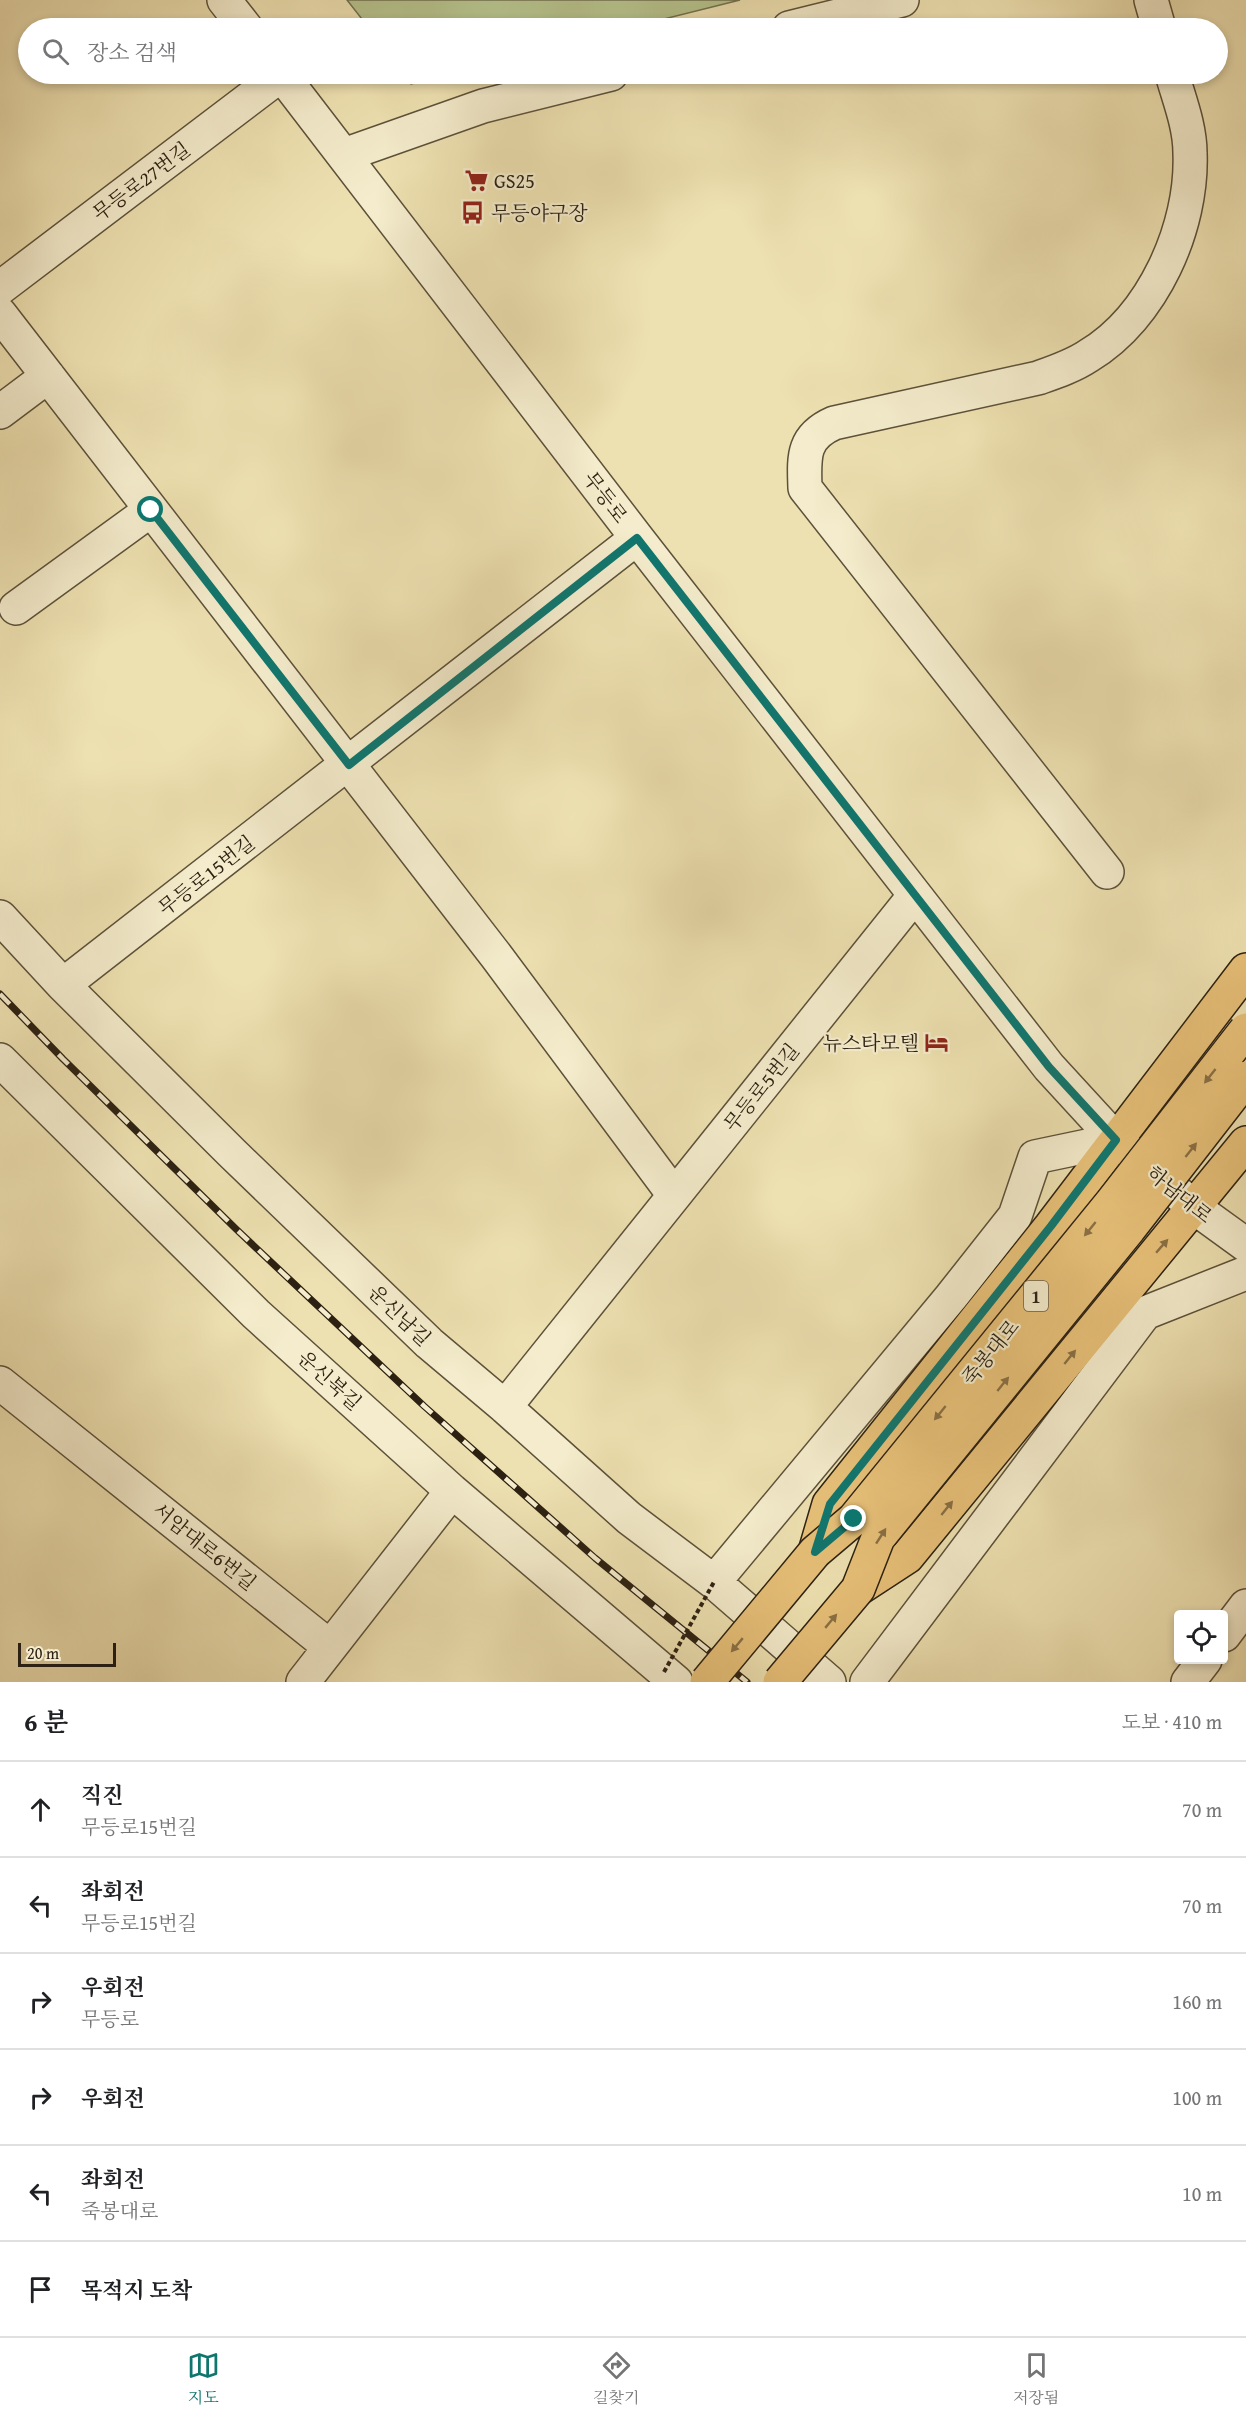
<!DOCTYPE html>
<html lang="ko">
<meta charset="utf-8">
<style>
:root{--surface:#fff;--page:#f6f6f6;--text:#202124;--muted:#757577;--line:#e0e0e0;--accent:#0f766e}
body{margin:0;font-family:"Gentium Book Plus","Noto Serif KR",serif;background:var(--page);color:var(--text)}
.controls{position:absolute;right:18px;bottom:18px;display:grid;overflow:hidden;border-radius:6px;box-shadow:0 3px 9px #0003}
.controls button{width:54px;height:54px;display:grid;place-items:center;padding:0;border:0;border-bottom:2px solid var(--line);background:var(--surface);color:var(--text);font:30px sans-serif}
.scale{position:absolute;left:18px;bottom:15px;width:98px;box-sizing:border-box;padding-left:6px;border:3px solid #2c2112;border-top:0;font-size:16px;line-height:21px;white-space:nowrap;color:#2c2112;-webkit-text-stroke:4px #f4eccc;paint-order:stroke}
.stop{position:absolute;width:18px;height:18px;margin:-14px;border:4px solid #0f766e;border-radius:50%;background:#fff}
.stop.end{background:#0f766e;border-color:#fff;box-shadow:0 2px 6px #0008}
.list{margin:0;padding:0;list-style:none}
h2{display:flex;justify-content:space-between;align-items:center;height:78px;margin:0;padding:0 24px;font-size:26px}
h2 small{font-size:20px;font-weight:400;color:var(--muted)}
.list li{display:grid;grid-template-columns:39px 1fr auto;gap:18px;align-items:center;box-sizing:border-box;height:96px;padding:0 24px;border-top:2px solid var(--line)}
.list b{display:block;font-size:22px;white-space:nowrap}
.list p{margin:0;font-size:20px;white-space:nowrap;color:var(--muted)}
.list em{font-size:20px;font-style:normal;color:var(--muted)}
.icon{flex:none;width:33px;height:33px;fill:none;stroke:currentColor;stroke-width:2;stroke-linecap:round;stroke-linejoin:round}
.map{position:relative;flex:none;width:1246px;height:1682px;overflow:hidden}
.search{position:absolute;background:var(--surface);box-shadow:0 3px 9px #0003;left:18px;right:18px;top:18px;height:66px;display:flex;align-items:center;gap:15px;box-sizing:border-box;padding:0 21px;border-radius:33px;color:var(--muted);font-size:22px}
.sheet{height:654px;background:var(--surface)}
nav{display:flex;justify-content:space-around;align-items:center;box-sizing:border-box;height:84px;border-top:2px solid var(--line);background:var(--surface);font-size:16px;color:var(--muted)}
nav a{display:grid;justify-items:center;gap:3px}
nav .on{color:var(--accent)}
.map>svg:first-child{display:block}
.green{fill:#b6c38d;stroke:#717250;stroke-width:1.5}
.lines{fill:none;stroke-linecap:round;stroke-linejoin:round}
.minor-casing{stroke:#5c513a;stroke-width:36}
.major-casing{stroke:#2c2112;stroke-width:36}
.minor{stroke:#f4eccc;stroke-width:33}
.major{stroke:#e7c078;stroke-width:33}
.rail-casing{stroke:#2c2112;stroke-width:7}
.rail{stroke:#f4eccc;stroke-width:4.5;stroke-dasharray:14;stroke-linecap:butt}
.major-bridge-casing{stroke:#2c2112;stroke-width:36;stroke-linecap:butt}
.path-bridge{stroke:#2c2112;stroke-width:4;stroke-dasharray:4.5 3;stroke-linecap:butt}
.major-bridge{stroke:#e7c078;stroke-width:33}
.oneway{fill:#8a7045}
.route{stroke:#0f766e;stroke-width:8}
.labels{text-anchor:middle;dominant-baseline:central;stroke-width:4.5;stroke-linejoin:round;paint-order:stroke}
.shield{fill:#f4eccc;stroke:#685e4a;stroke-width:1.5}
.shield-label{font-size:18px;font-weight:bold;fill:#2c2112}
.poi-label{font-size:20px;fill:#2c2112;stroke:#f4eccc;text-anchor:start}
.street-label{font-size:20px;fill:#2c2112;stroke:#f4eccc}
</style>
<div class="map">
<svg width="1246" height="1682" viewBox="0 0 1246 1682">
<rect width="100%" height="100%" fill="#eee1b1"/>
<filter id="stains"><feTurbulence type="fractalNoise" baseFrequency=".00333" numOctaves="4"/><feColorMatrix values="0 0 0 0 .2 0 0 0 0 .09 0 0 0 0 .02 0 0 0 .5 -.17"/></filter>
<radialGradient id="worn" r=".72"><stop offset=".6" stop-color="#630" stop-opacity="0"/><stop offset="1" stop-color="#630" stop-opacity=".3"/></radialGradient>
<!-- green -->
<path class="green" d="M347,0H740L628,28H369Z
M403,74H451L411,84Z"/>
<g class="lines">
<defs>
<path id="minor" d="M224,0L246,28
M1151,0L1159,28
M789,28L902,0
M281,74L637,538L1049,1067L1116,1140L1195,1208L1246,1245
M344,155L483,106L611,74
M0,288L282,74
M0,314L497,957L674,1195
M0,412L48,376
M16,608L151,510
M1107,872L805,488C804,457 802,437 834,423L1038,378C1055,372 1073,366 1088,356C1153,317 1193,227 1190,153C1190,126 1179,99 1172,74
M0,917L63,985L232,1153L429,1343L505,1407L629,1518L714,1582L829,1682
M63,985L637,538
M0,1060L256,1314L452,1491L676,1682
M0,1383L330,1647
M505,1407L915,895
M714,1582L951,1297L1015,1216L1035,1157L1116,1140
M1224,1635L1246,1606
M303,1682L452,1491
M867,1682L1145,1313L1246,1273
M1188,1682L1205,1660"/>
<path id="major" d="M815,1552L829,1504L1051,1226L1246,970
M858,1589L907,1557L1246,1143"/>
</defs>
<!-- minor casing -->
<use href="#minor" class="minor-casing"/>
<!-- major casing -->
<use href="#major" class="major-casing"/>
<!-- minor -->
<use href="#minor" class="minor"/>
<!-- major -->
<use href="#major" class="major"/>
<defs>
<path id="rail" d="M0,994L63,1059L236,1229L424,1406L595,1558L747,1682"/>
</defs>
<!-- rail casing -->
<use href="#rail" class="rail-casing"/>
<!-- rail -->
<use href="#rail" class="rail"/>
<defs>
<path id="major-bridge" d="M707,1682L815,1552L854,1519L1112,1202L1246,1030
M780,1682L858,1589L878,1538L1129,1229L1246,1078"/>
</defs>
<!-- major-bridge casing -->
<use href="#major-bridge" class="major-bridge-casing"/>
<!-- path-bridge -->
<path class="path-bridge" d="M664,1672L714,1582"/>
<!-- major-bridge -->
<use href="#major-bridge" class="major-bridge"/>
</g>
<!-- one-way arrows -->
<defs><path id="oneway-solid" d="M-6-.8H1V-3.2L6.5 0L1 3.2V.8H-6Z" transform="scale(1.5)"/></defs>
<g class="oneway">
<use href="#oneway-solid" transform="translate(1210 1076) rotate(128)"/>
<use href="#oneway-solid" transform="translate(1191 1150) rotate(-52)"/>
<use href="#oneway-solid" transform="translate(1090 1229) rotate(129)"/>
<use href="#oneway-solid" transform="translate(1162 1246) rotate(-49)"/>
<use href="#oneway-solid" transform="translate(1070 1357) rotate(-51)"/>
<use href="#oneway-solid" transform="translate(1003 1384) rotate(-51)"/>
<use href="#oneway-solid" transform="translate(940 1413) rotate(129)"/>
<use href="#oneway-solid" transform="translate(947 1508) rotate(-51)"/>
<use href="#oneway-solid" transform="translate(881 1536) rotate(-57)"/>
<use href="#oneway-solid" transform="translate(831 1621) rotate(-50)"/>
<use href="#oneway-solid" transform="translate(737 1645) rotate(130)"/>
</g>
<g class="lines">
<!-- route -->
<path class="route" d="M151,510L349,765L637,538L1049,1067L1116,1140L1051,1226L830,1504L815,1552L854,1519"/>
</g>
<!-- icons -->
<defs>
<symbol id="supermarket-bare" viewBox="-9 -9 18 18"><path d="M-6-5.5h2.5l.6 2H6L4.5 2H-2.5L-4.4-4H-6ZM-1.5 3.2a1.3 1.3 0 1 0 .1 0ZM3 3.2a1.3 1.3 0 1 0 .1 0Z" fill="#8f2418" stroke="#f4eccc" stroke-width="2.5" paint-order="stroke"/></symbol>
<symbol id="bus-bare" viewBox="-9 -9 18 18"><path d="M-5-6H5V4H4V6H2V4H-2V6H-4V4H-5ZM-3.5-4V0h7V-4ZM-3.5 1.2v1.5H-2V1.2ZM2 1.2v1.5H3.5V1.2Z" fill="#8f2418" stroke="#f4eccc" stroke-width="2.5" paint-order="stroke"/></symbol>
<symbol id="hotel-bare" viewBox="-9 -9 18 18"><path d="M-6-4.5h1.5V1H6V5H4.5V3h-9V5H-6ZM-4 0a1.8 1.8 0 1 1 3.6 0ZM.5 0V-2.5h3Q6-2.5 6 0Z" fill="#8f2418" stroke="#f4eccc" stroke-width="2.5" paint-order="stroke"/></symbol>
</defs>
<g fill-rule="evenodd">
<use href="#supermarket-bare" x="460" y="164" width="33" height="33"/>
<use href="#bus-bare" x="456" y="196" width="33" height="33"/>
<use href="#hotel-bare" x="920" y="1026" width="33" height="33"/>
</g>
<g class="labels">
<!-- shield labels -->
<rect class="shield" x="1024" y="1281" width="24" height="30" rx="4.5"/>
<g class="shield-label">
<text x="1036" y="1296">1</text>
</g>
<!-- poi labels -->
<g class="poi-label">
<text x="494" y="180">GS25</text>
<text x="491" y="212">무등야구장</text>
<text x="919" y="1042" text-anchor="end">뉴스타모텔</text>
</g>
<!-- street labels -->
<g class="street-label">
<text transform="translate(141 181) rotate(-37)">무등로27번길</text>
<text transform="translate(606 497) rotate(53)">무등로</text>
<text transform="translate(206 875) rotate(-38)">무등로15번길</text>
<text transform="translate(761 1087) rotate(-51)">무등로5번길</text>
<text transform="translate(1180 1194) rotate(39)">하남대로</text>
<text transform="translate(400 1315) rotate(44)">운신남길</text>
<text transform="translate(990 1352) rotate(-51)">죽봉대로</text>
<text transform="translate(330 1380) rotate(42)">운신북길</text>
<text transform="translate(205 1546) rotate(39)">서암대로6번길</text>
</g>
</g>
<rect width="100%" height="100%" filter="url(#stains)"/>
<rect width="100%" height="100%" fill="url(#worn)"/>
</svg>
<div class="controls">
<button><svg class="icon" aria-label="locate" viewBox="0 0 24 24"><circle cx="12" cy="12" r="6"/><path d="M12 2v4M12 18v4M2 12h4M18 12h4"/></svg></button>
</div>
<div class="scale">20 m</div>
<div class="stop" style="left:151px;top:510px"></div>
<div class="stop end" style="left:854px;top:1519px"></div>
<div class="search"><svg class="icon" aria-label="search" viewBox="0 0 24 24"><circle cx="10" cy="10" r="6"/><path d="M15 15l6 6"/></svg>장소 검색</div>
</div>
<section class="sheet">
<h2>6 분<small>도보 · 410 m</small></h2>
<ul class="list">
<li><svg class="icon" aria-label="ahead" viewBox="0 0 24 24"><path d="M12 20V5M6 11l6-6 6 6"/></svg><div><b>직진</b><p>무등로15번길</p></div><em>70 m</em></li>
<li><svg class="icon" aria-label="left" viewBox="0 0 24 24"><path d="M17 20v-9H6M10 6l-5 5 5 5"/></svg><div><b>좌회전</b><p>무등로15번길</p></div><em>70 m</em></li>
<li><svg class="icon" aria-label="right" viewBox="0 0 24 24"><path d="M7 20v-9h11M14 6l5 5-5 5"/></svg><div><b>우회전</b><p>무등로</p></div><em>160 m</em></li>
<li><svg class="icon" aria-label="right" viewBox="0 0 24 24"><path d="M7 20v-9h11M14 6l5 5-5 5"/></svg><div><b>우회전</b></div><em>100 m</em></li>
<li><svg class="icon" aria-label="left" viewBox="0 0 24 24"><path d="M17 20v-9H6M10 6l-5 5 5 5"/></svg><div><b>좌회전</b><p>죽봉대로</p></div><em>10 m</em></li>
<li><svg class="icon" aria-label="arrive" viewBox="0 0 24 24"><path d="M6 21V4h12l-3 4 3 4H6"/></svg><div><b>목적지 도착</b></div></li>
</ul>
</section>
<nav>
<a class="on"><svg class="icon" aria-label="map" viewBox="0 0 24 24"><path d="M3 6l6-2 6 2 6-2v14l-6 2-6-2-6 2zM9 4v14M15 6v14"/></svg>지도</a>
<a><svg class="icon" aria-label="directions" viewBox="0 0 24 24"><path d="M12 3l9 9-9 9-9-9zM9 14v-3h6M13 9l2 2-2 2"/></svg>길찾기</a>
<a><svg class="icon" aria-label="saved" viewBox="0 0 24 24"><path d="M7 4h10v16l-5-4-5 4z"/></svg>저장됨</a>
</nav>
